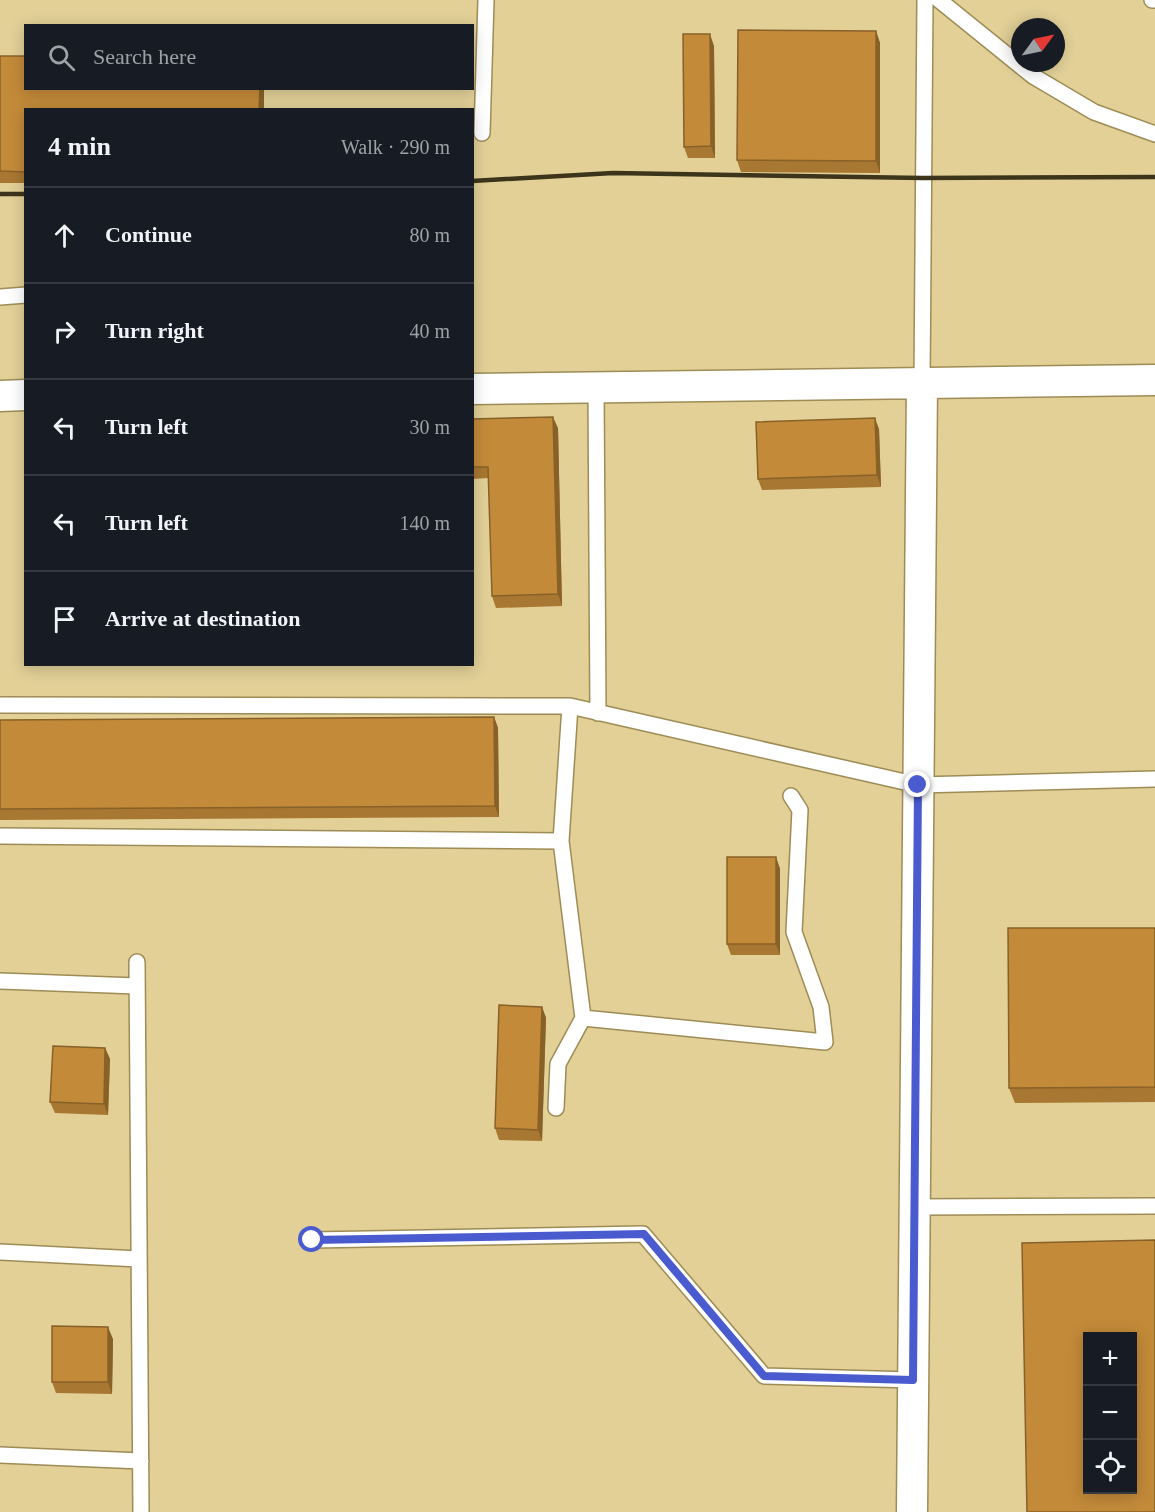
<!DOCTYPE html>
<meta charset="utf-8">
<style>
:root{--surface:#171b24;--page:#242831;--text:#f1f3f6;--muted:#9ea1a6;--line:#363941}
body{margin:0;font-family:"Times New Roman",serif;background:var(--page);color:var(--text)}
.controls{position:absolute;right:18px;bottom:18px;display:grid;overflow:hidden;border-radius:0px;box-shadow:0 3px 15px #0003}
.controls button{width:54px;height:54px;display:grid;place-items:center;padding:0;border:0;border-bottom:2px solid var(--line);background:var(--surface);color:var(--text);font:30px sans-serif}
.compass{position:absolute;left:1011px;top:18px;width:54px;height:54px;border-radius:50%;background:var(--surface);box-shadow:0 3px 15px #0003;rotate:57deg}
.stop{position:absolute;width:18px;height:18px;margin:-14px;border:4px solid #4a5bd0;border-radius:50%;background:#fff}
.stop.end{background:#4a5bd0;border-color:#fff;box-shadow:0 2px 6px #0008}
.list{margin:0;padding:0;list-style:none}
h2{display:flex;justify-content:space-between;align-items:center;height:78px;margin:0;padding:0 24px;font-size:26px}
h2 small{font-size:20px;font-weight:400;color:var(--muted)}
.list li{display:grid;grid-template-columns:39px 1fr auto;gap:18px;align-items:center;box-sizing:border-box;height:96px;padding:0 24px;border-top:2px solid var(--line)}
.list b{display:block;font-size:22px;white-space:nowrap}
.list em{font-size:20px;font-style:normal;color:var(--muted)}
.icon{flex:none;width:33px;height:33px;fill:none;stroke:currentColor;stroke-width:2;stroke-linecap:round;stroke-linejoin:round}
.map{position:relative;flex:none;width:1155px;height:1512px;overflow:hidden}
.search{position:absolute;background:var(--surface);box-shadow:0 3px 15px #0003;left:24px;top:24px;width:450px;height:66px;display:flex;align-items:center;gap:15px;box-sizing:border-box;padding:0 21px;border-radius:0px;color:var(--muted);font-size:22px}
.panel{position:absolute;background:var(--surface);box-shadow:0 3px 15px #0003;left:24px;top:108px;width:450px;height:558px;border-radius:0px}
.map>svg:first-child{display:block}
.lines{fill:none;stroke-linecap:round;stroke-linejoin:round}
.service-casing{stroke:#9d8c55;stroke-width:18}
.minor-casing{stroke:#9d8c55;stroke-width:33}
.service{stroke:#fff;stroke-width:15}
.minor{stroke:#fff;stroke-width:30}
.rail{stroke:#3d341c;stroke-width:4.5}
.wall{fill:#a87731}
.shaded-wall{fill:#886128}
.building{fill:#c38a39;stroke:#886128;stroke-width:1.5;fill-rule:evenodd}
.route{stroke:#4a5bd0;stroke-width:8}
</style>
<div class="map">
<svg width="1155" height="1512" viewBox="0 0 1155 1512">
<rect width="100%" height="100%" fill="#e2d097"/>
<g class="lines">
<defs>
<path id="service" d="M939,0L1033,76L1094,112L1155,134
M1152,0H1155
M482,133L486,0
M0,297L26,295
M922,383L925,0
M596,387L598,713
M0,705L570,706L918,785L1155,779
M570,706L561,841L583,1018L825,1042L821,1007L794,932L800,810L791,796
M0,836L561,841
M137,962L141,1512
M0,981L137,986
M556,1108L558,1064L583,1018
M915,1207L1155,1206
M312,1240L643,1234L764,1376L913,1380
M0,1252L139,1259
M0,1455L141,1461"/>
<path id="minor" d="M472,389L1155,380
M0,396L26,395
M912,1512L922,383"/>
</defs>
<!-- service casing -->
<use href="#service" class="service-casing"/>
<!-- minor casing -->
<use href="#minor" class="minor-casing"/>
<!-- service -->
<use href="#service" class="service"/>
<!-- minor -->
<use href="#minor" class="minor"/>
<!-- rail -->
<path class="rail" d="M472,181L613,173L923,178L1155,177
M0,194H26"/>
</g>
<!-- wall -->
<path class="wall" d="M876,31L880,43V173L741,172L737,160Z
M714,46L715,158H688L684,147Z
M0,56L26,88H264V110H26V183H0Z
M472,419L558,428L562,606L496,608L492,596L489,478L472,479Z
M879,429L881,487L762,490L758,479Z
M494,717L498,728L499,817L0,820V720Z
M776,857L780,869V955H731L727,944Z
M1155,928V1102L1015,1103L1009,1088Z
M542,1007L546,1018L542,1141L499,1140L495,1128Z
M105,1048L110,1059L108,1115L55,1113L50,1102Z
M113,1339L112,1394L56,1393L52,1382Z"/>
<!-- shaded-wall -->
<path class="shaded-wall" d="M876,31L880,43V173L876,161Z
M710,34L714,46L715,158L711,146Z
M260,88H264V110H259Z
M553,417L558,428L562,606L558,594Z
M875,418L879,429L881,487L877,475Z
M494,717L498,728L499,817L495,806Z
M776,857L780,869V955L776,944Z
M542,1007L546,1018L542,1141L538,1130Z
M105,1048L110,1059L108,1115L104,1104Z
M108,1327L113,1339L112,1394L108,1382Z"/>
<!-- building -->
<path class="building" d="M738,30L876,31V161L737,160Z
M683,34H710L711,146L684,147Z
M0,56H26V88H260L259,110H26V172L0,171Z
M553,417L558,594L492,596L488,467H472V419Z
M875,418L877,475L758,479L756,422Z
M494,717L495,806L0,809V720Z
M727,857H776V944H727Z
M1008,928H1155V1087L1009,1088Z
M499,1005L542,1007L538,1130L495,1128Z
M53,1046L105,1048L104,1104L50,1102Z
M1155,1240V1512H1027L1022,1243ZM1088,1336H1132V1490H1088Z
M52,1326L108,1327V1382H52Z"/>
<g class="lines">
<!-- route -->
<path class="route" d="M312,1240L644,1234L764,1376L913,1380L918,785"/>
</g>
</svg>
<div class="controls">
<button>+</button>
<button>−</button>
<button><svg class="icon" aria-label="locate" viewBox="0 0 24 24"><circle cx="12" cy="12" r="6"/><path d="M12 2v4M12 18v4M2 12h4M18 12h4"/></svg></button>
</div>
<svg class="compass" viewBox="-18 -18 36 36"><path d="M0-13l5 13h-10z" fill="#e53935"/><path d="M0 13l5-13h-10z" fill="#9ea1a6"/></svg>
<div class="stop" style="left:312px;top:1240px"></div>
<div class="stop end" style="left:918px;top:785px"></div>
<div class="search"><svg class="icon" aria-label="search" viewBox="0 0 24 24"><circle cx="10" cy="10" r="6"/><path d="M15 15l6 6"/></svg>Search here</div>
<section class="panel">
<h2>4 min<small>Walk · 290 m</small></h2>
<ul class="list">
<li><svg class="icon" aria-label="ahead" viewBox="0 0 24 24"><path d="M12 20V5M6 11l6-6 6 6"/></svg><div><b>Continue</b></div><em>80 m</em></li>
<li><svg class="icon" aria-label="right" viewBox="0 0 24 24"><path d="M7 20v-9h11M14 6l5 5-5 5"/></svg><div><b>Turn right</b></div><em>40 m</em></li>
<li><svg class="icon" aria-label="left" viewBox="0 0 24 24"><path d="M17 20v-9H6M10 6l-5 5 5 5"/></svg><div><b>Turn left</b></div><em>30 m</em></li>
<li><svg class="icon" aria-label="left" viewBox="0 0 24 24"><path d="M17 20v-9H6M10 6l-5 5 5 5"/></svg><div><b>Turn left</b></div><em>140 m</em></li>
<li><svg class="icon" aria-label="arrive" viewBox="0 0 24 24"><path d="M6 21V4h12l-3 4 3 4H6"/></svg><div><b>Arrive at destination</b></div></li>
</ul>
</section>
</div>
